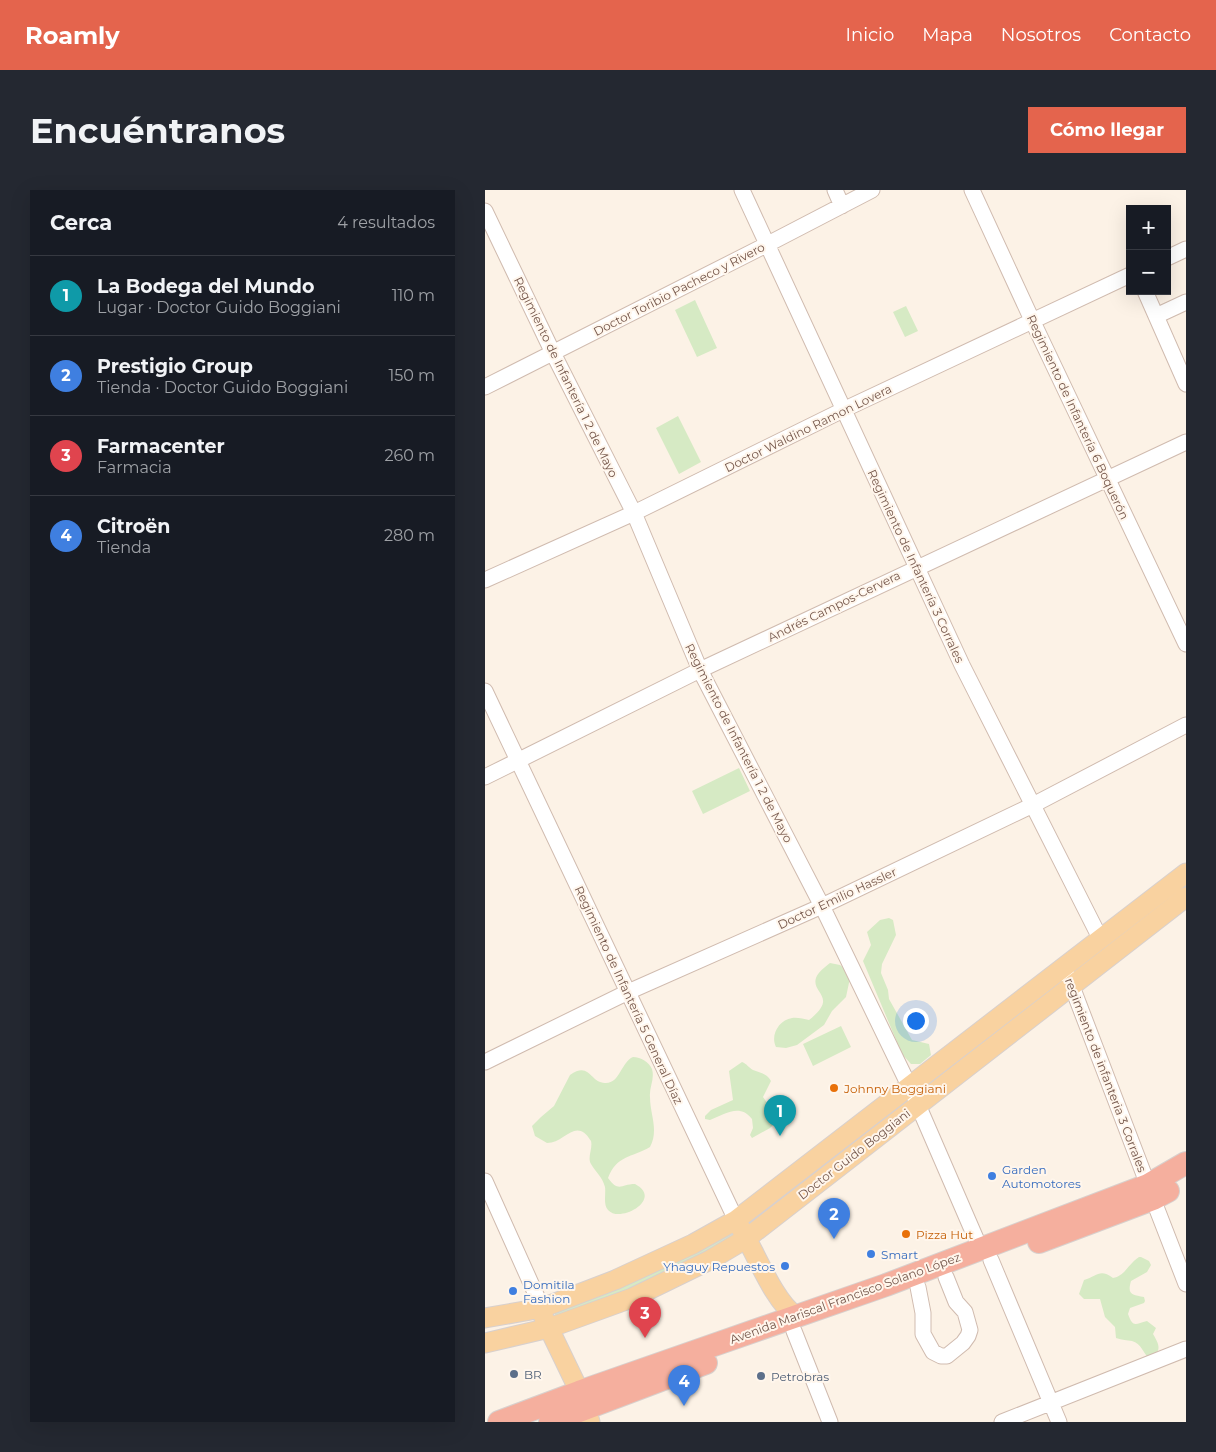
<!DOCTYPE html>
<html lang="es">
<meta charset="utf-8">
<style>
:root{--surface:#171b24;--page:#242831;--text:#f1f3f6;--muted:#9ea1a6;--line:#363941;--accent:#e4644d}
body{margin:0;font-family:Montserrat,sans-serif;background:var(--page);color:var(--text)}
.controls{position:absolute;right:15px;top:15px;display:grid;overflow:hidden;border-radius:0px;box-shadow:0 5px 20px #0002}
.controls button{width:45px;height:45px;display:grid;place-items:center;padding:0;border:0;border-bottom:1px solid var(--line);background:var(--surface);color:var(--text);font:25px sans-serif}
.you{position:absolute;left:430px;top:830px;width:18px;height:18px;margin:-12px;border:4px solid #fff;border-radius:50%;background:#1a73e8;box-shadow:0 0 0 8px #1a73e833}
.badge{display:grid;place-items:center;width:32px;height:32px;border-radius:50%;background:var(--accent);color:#fff;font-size:16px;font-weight:700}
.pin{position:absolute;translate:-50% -41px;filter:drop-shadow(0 1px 2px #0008)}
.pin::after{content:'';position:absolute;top:26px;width:18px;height:15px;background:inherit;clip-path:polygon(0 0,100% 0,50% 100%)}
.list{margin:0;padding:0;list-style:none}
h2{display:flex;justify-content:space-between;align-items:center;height:65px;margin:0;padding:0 20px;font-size:21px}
h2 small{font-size:16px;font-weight:400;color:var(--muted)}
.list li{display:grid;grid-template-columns:32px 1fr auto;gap:15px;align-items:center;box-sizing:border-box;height:80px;padding:0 20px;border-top:1px solid var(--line)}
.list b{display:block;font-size:19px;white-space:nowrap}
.list p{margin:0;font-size:16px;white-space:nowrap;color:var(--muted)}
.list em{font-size:16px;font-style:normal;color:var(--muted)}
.map{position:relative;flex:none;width:701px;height:1232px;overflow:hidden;border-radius:0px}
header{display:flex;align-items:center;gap:30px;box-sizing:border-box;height:70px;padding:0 25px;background:var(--accent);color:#fff}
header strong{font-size:24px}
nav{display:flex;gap:28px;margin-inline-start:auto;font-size:18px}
.intro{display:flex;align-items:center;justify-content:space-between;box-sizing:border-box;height:120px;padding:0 30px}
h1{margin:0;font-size:35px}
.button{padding:12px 22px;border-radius:0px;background:var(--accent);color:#fff;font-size:18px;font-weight:700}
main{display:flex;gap:30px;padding:0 30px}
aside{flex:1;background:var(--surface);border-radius:0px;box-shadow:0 5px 20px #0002}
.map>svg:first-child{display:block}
.green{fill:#d6eac4}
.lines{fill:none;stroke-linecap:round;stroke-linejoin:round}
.minor-casing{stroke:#d0bbaf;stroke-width:17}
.major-casing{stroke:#d8d0cd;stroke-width:21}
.highway-casing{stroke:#d8d0cd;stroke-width:24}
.minor{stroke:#fff;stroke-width:15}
.major{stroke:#f9d2a0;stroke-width:19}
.highway{stroke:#f5af9e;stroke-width:22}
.food-dot{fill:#e8710a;stroke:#fff6ec;stroke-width:2}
.shop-dot{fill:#3f7fe0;stroke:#fff6ec;stroke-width:2}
.service-dot{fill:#5c6f8a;stroke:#fff6ec;stroke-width:2}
.labels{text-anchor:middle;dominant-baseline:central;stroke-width:4;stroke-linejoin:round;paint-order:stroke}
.street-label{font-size:12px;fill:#75574b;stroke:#fff6ec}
.food-label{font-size:12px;fill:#c56008;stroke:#fff6ec;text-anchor:start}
.shop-label{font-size:12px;fill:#366cbe;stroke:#fff6ec;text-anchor:start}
.service-label{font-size:12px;fill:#4e5e75;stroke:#fff6ec;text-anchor:start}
</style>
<header>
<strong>Roamly</strong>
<nav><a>Inicio</a><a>Mapa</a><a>Nosotros</a><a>Contacto</a></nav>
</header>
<div class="intro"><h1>Encuéntranos</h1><a class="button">Cómo llegar</a></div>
<main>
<aside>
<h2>Cerca<small>4 resultados</small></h2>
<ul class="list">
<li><span class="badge" style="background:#0f9aa8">1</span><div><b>La Bodega del Mundo</b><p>Lugar · Doctor Guido Boggiani</p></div><em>110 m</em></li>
<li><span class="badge" style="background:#3f7fe0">2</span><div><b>Prestigio Group</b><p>Tienda · Doctor Guido Boggiani</p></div><em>150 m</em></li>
<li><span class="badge" style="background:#e0444e">3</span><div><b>Farmacenter</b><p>Farmacia</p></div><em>260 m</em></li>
<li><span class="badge" style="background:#3f7fe0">4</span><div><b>Citroën</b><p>Tienda</p></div><em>280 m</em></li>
</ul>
</aside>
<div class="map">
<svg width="701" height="1232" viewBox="0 0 701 1232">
<rect width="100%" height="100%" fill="#fcf2e6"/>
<!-- green -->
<path class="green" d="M210,110L232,158L212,167L190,120Z
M421,116L433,141L420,147L408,122Z
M193,226L216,272L194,284L171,238Z
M254,578L265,601L218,624L207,601Z
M404,728L408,730L411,745L397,774L396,783L403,800L404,809L427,850L444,854L446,865L435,874H426L417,864L378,771L386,755L382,742L395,730Z
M345,773L355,775L361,780L365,788L361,807L347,821L339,835L312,855L301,858L291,857C285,845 294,830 307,828C312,827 319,829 324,830C354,807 326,803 331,788C333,782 340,777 345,773Z
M356,836L366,857L328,876L318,854Z
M148,867C156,867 164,872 167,879C170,889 164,897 165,907C165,925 174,940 165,957C146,968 132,965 123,988C134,1003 136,994 150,994C179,1009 135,1034 123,1020C118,1015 121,1004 120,997C117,986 111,983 106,974C102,968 108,958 106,951C91,926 80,953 62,953L50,946L47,936L56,927L69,916L85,885C105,871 105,893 120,893C135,894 136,872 148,867Z
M257,872C262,874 263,877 268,880C275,883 282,883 286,891L278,907L289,923L290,933L285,938L267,948L265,945L268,938L267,929C255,913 240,924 225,930L220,929V926L226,920L248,910L244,881Z
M417,912L421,914L269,1032L267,1029Z
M247,1043L249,1048L142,1102L71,1126L68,1122Z
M654,1067H656L664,1071L666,1075L662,1082L646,1091C642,1105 647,1105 659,1107L660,1111L659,1113L645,1118L643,1124C648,1138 650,1134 662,1131L671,1138L668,1144C675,1156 677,1161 664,1169C659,1164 656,1153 647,1151C642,1150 637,1150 631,1148L630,1137L620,1127L615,1109H599L594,1104L599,1090C612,1086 615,1078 628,1088C640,1086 643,1074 654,1067Z"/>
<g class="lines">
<defs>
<path id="minor" d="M257,0L477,475L615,748
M350,0L357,16
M487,0L547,130L701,454
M0,21L68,163L149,323L215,480L337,716L430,908L495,1058
M682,68L701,59
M660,101L701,194
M671,126L701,112
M0,197L283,54L387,0
M0,390L149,323L358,220L645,85
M0,501L251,1030
M0,587L215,480L701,252
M583,786L663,995
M0,872L143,802L337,716L548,615L701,535
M0,991L57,1118
M668,1009L701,1094
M506,1070L574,1232
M433,1097L438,1123V1144L448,1162L456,1166H462L478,1153L483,1146L485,1140L480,1122L471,1112L461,1087
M309,1141L345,1232
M517,1232L701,1159"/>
<path id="major" d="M255,1037C270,1061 289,1112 311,1126
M0,1128L57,1118L130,1090L208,1054L251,1030L701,683
M59,1128L99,1211L105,1232
M0,1153L64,1138L147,1108L225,1070L262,1048L701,707"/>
<path id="highway" d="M554,1052L668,1009L683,1001
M14,1232L94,1202L401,1095L663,995L701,973
M65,1232L221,1173"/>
</defs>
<!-- minor casing -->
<use href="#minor" class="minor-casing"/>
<!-- major casing -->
<use href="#major" class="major-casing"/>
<!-- highway casing -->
<use href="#highway" class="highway-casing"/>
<!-- minor -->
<use href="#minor" class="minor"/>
<!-- major -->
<use href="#major" class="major"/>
<!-- highway -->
<use href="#highway" class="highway"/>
</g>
<!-- markers -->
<g class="food-dot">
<circle cx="349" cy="898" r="5"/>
<circle cx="421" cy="1044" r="5"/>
</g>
<g class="shop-dot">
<circle cx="507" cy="986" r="5"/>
<circle cx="386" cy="1064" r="5"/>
<circle cx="300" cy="1076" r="5"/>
<circle cx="28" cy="1101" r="5"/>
</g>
<g class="service-dot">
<circle cx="29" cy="1184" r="5"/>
<circle cx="276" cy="1186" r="5"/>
</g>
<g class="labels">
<!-- street labels -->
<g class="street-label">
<text transform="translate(194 99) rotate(-27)">Doctor Toribio Pacheco y Rivero</text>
<text transform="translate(81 187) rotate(64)">Regimiento de Infantería 1 2 de Mayo</text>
<text transform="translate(593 227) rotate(65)">Regimiento de Infantería 6 Boquerón</text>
<text transform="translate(323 238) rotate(-26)">Doctor Waldino Ramon Lovera</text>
<text transform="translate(431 376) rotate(65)">Regimiento de Infantería 3 Corrales</text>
<text transform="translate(349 416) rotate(-26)">Andrés Campos-Cervera</text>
<text transform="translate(254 553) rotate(63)">Regimiento de Infantería 1 2 de Mayo</text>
<text transform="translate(352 708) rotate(-25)">Doctor Emilio Hassler</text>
<text transform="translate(144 805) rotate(65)">Regimiento de Infantería 5 General Díaz</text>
<text transform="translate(621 885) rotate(69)">regimiento de infanteria 3 Corrales</text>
<text transform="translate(369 964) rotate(-38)">Doctor Guido Boggiani</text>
<text transform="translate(360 1108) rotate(-20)">Avenida Mariscal Francisco Solano López</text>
</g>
<!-- food labels -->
<g class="food-label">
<text x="359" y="898">Johnny Boggiani</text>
<text x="431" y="1044">Pizza Hut</text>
</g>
<!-- shop labels -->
<g class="shop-label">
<text x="517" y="979">Garden<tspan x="517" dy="14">Automotores</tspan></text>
<text x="396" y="1064">Smart</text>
<text x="290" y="1076" text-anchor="end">Yhaguy Repuestos</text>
<text x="38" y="1094">Domitila<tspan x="38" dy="14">Fashion</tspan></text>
</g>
<!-- service labels -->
<g class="service-label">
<text x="39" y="1184">BR</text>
<text x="286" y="1186">Petrobras</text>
</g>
</g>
</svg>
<div class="controls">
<button>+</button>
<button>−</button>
</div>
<div class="you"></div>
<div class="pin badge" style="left:295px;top:946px;background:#0f9aa8">1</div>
<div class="pin badge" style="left:349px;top:1049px;background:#3f7fe0">2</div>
<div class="pin badge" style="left:160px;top:1148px;background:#e0444e">3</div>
<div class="pin badge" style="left:199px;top:1216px;background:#3f7fe0">4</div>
</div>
</main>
